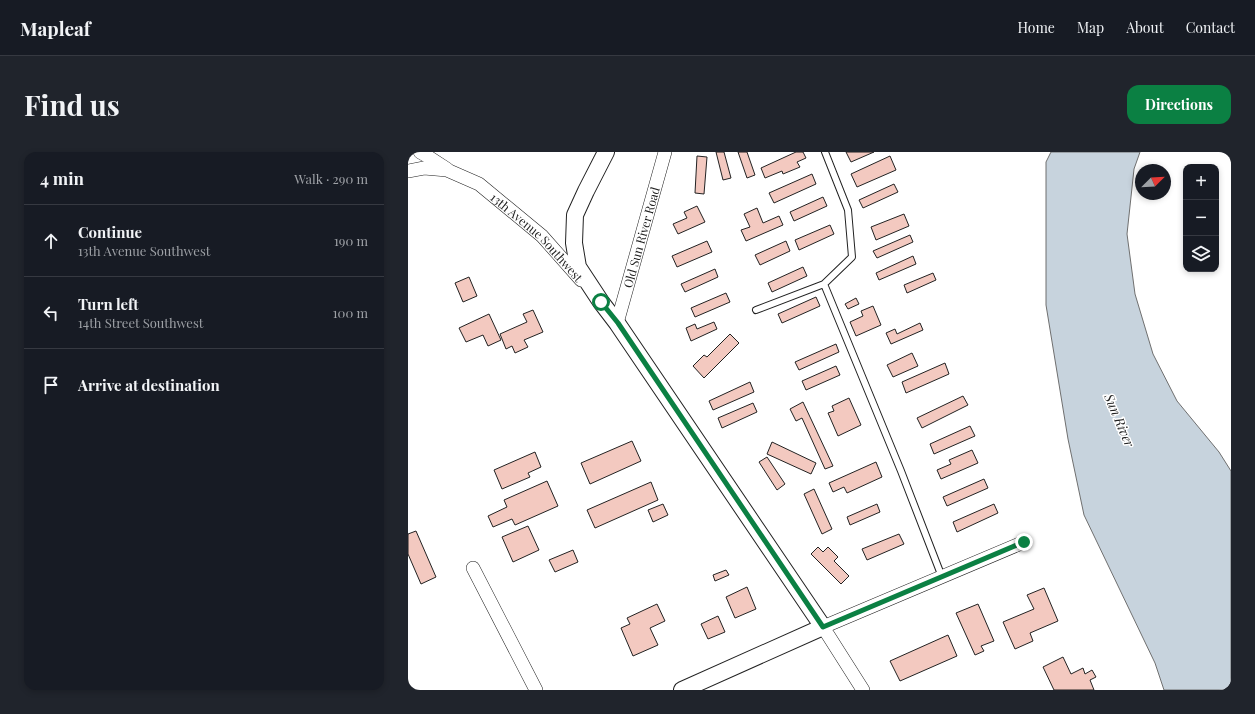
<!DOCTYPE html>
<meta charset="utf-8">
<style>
:root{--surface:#171b24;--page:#20242c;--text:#f1f3f6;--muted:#9ea1a6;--line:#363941;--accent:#0b8043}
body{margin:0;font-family:"Playfair Display",serif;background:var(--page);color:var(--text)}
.controls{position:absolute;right:12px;top:12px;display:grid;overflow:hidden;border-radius:8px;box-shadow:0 2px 6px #0003}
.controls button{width:36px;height:36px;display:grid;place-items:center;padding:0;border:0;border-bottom:1px solid var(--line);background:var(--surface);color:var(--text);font:20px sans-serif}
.compass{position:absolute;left:727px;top:12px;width:36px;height:36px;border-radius:50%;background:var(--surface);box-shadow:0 2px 6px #0003;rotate:66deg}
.stop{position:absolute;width:12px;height:12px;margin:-9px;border:3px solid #0b8043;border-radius:50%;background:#fff}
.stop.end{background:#0b8043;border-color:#fff;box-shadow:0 1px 4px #0008}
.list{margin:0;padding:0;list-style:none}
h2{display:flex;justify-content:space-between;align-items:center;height:52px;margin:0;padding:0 16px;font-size:17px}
h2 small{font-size:13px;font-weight:400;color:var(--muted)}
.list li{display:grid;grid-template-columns:26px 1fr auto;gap:12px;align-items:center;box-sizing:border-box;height:72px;padding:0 16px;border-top:1px solid var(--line)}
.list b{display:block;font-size:15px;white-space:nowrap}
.list p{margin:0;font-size:13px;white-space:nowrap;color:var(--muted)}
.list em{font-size:13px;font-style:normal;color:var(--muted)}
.icon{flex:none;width:22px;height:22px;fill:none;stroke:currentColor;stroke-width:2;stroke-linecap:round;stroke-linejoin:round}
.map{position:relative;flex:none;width:823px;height:538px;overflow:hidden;border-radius:12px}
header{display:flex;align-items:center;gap:24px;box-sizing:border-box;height:56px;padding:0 20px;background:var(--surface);border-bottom:1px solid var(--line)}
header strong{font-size:19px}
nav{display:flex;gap:22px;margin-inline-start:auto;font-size:14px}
.intro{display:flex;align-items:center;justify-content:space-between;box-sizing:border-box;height:96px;padding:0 24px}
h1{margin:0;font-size:28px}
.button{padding:10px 18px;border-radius:12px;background:var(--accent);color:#fff;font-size:14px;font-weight:700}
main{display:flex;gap:24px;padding:0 24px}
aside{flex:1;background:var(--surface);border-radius:12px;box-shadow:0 2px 6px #0003}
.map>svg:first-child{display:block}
.water{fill:#c7d3dd;stroke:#6f6f6f}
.building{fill:#f3c9c0;stroke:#222}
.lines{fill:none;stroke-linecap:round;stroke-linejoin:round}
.service-casing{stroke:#222;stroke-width:8}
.minor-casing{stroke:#222;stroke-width:14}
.tertiary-casing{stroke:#222;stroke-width:18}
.service{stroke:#fff;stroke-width:6}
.minor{stroke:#fff;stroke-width:13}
.tertiary{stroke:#fff;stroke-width:16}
.route{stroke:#0b8043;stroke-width:5}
.labels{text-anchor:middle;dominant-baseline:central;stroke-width:3;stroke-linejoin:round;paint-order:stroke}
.street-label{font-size:12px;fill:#222;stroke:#fff}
.water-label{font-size:13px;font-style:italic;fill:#222;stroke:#fff}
</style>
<header>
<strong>Mapleaf</strong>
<nav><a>Home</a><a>Map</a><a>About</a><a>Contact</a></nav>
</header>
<div class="intro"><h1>Find us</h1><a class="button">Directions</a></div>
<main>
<aside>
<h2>4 min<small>Walk · 290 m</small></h2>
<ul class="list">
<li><svg class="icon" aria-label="ahead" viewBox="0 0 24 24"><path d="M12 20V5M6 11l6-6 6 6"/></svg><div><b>Continue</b><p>13th Avenue Southwest</p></div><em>190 m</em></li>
<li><svg class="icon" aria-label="left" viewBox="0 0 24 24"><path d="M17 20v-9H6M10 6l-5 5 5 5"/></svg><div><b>Turn left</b><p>14th Street Southwest</p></div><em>100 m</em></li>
<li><svg class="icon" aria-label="arrive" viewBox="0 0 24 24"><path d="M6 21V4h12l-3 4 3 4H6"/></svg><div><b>Arrive at destination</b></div></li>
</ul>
</aside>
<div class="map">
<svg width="823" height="538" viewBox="0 0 823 538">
<rect width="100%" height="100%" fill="#fff"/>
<!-- water -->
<path class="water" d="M643,0H732L726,17L719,82L727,142L745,202L769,249L811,300L823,319V538H756L747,511L676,363L660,287L638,153V10Z"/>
<!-- building -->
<path class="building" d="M308,0H316L323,26L315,28Z
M330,0H339L347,23L339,26Z
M388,0H395L398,6L389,10L392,15L375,22L374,19L357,26L353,16Z
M438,0H466L443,10Z
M289,4L299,5L296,42L287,41Z
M482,4L488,18L449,35L443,22Z
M404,22L408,32L366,51L361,41Z
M486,32L490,40L455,56L451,48Z
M415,45L419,54L386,69L382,60Z
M289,54L297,70L270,82L265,72L279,66L276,60Z
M349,56L355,71L371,64L375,73L338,89L333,78L342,75L336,62Z
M496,62L501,74L468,88L463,75Z
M422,73L426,82L391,98L387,88Z
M502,83L505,90L469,106L465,99Z
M299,89L304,100L269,115L264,104Z
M378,89L382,99L352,113L347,103Z
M505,104L508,112L471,128L468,121Z
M395,115L399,124L364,140L360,131Z
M307,117L310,125L277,140L273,132Z
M525,121L528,128L499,141L496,133Z
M61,125L69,144L55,150L47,131Z
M318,141L322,150L287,165L283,156Z
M408,145L412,154L374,171L370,162Z
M448,146L451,152L440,157L437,152Z
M465,154L473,173L448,184L442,170L455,164L453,159Z
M125,158L135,180L116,188L120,195L107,201L104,194L98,197L92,182L119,170L115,162Z
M81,162L93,188L80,194L75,183L58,190L51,176Z
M306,170L309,177L283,189L278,176L287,172L289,177Z
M512,171L515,178L483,192L478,181L487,177L489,182Z
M322,182L331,191L296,226L285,214L296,203L299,205Z
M428,192L431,200L391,218L387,210Z
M504,201L510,214L485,225L479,213Z
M537,211L541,222L498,241L494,230Z
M428,214L432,223L398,238L394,229Z
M342,230L346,240L305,258L301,249Z
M555,244L560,253L514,276L509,266Z
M441,246L453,273L430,284L420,261L426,259L424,254Z
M395,250L425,314L417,317L394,266L388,269L382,257Z
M345,251L349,260L314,276L310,266Z
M562,274L567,284L526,302L522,292Z
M224,289L233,309L182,332L173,311Z
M364,290L408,311L403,322L359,302Z
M564,298L570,311L533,327L529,318L543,312L541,308Z
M127,300L133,315L120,321L122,325L94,337L86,318Z
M359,305L377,332L369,338L351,310Z
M468,310L474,325L439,341L436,335L425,340L421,331Z
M576,327L580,336L539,354L535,345Z
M139,329L150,354L107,373L104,367L85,375L80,364L99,355L96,348Z
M243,330L250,348L187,376L179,358Z
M406,337L424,377L414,382L396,342Z
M255,352L260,363L245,370L240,358Z
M469,352L472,360L442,373L439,365Z
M586,352L590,361L549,380L545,370Z
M120,374L131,398L105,410L94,385Z
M8,379L28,425L13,432L0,402V382Z
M491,382L496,392L459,408L454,397Z
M410,395L415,400L420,395L430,405L426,409L441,424L433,432L403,402Z
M165,398L170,410L147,420L141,408Z
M318,418L321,423L307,429L305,423Z
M339,435L348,457L327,466L318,445Z
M636,436L650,469L622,481L625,489L607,497L595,470L626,457L619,443Z
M249,452L257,469L242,476L250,493L225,504L213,476L222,472L219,466Z
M570,452L586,489L573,494L576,499L567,503L548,461Z
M310,464L317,480L300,487L293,472Z
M540,483L549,504L492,529L482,509Z
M655,505L663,522L675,516L677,522L684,518L688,525L682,528L686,538H646L635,515Z"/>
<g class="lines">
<defs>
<path id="service" d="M417,0L440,58L444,105L416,132L493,319L534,425
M348,158L416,132"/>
<g id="minor">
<path d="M12,0L19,4L39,17"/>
<path id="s1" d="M0,19L16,16L39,18L71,32L134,84L173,128"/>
<path id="s2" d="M209,171L257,0"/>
<path d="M65,416L128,538"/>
<path d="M455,538L415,475L616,390"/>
</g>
<path id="tertiary" d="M198,0L178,39L167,63L166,91L170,115L193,150L209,171L415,475L274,538"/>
</defs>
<!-- service casing -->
<use href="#service" class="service-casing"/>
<!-- minor casing -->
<use href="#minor" class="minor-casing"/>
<!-- tertiary casing -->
<use href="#tertiary" class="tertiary-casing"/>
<!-- service -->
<use href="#service" class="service"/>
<!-- minor -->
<use href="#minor" class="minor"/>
<!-- tertiary -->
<use href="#tertiary" class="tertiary"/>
</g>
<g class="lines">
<!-- route -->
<path class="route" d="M193,150L210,171L415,475L616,390"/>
</g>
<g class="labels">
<!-- street labels -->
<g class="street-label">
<text stroke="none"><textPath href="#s2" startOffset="89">Old Sun River Road</textPath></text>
<text stroke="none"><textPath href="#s1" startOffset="153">13th Avenue Southwest</textPath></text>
</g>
<!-- water labels -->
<g class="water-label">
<text transform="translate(712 268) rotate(67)">Sun River</text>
</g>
</g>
</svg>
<div class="controls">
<button>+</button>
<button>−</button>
<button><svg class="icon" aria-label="layers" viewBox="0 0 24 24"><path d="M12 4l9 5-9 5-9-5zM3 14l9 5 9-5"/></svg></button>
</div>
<svg class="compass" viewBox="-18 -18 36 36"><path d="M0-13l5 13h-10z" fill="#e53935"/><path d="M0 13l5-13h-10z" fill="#9ea1a6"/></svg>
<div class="stop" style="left:193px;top:150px"></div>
<div class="stop end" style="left:616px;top:390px"></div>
</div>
</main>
